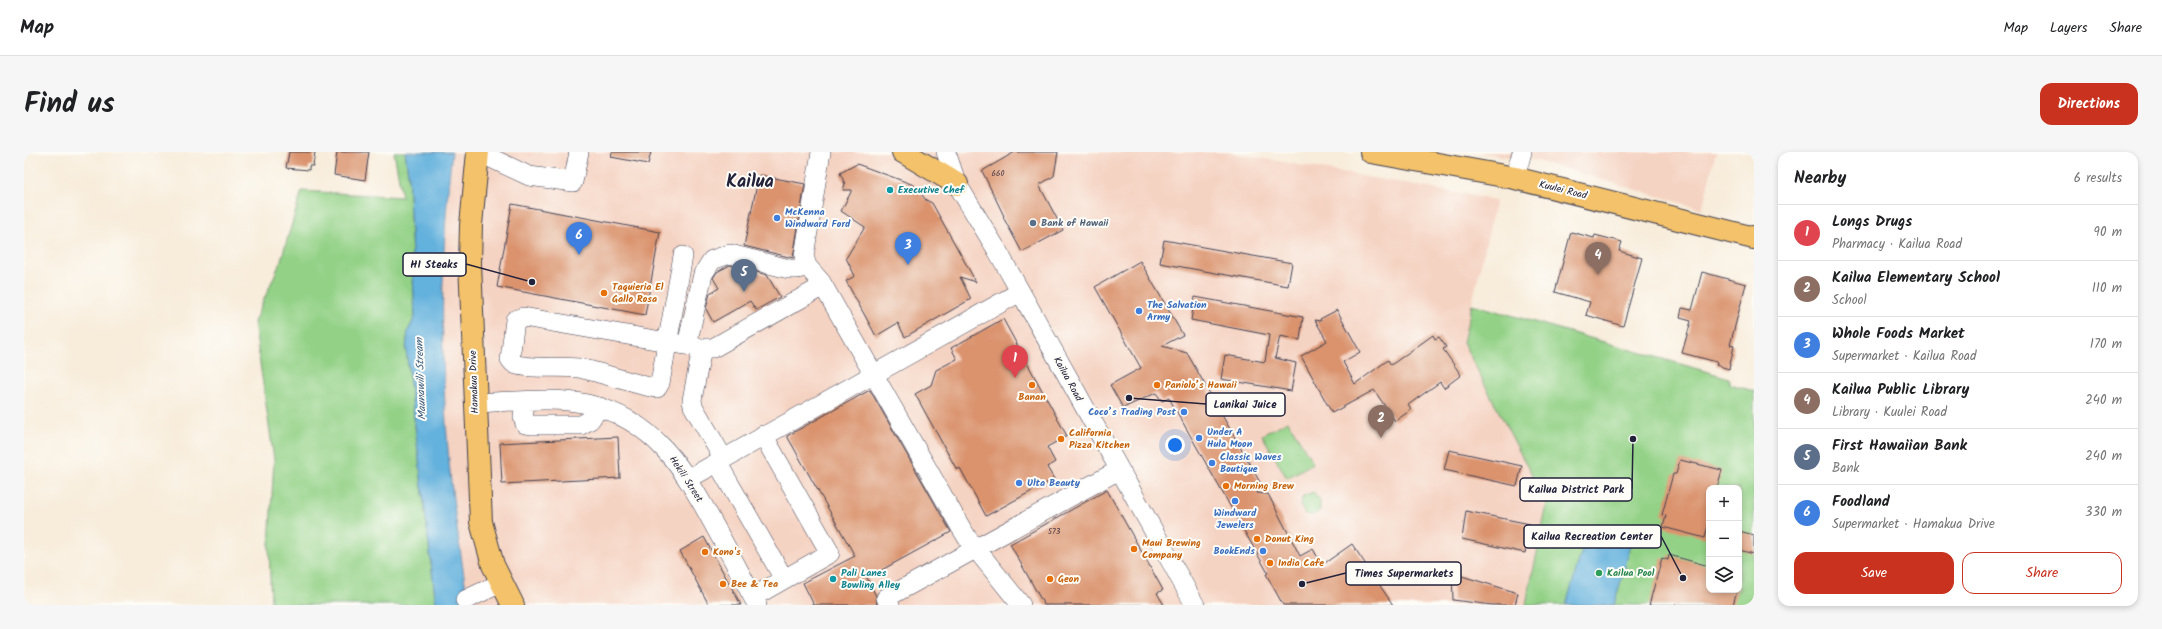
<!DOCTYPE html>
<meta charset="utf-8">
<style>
:root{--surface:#fff;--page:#f6f6f6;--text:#202124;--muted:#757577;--line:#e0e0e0;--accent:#c8321e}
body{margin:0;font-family:Kalam,sans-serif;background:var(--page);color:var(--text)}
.controls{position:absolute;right:12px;bottom:12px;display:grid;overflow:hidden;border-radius:8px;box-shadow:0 2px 6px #0003}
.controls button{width:36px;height:36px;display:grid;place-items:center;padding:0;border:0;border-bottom:1px solid var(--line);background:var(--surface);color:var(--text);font:20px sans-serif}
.you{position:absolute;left:1151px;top:293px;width:14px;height:14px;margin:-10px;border:3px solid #fff;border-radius:50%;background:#1a73e8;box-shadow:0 0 0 6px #1a73e833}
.badge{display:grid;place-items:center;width:26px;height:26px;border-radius:50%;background:var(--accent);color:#fff;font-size:13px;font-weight:700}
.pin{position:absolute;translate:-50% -33px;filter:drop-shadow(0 1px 2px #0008)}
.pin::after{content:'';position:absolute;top:21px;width:14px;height:12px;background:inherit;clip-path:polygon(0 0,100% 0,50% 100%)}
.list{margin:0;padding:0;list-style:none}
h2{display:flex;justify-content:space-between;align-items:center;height:52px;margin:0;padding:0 16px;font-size:17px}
h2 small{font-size:13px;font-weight:400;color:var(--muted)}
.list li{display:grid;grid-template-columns:26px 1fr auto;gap:12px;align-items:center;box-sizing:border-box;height:56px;padding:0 16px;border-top:1px solid var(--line)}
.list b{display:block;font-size:15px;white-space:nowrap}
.list p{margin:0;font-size:13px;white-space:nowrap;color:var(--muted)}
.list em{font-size:13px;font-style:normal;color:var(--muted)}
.actions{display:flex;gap:8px;padding:12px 16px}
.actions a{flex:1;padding:9px 0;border:1px solid var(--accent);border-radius:12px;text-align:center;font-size:14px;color:var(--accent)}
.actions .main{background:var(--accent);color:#fff}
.icon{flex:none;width:22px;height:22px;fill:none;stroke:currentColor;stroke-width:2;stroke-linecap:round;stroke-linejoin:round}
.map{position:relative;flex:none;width:1730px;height:453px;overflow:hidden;border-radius:12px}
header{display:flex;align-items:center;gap:24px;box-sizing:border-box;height:56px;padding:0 20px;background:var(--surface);border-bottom:1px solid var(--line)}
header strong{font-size:19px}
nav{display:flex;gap:22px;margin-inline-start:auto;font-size:14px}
.intro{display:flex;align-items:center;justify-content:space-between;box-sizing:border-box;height:96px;padding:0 24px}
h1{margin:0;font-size:28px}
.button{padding:10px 18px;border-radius:12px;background:var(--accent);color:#fff;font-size:14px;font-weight:700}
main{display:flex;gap:24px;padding:0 24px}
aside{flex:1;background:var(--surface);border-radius:12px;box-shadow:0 2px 6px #0003}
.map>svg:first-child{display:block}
.built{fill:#f5d3c2}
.green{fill:#93d186;stroke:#5a7a60;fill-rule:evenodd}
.water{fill:#63b1dd;stroke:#426a8c}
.building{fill:#da936d}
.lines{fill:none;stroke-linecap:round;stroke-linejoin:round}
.minor-casing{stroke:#424053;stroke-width:20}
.major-casing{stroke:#424053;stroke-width:24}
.minor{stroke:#fff;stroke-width:19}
.major{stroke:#f3c26a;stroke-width:22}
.culture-dot{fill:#0f9aa8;stroke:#fdfcf7;stroke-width:1.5}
.shop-dot{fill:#3f7fe0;stroke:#fdfcf7;stroke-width:1.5}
.service-dot{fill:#5c6f8a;stroke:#fdfcf7;stroke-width:1.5}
.food-dot{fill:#e8710a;stroke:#fdfcf7;stroke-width:1.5}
.leisure-dot{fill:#2e9e5b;stroke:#fdfcf7;stroke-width:1.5}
.labels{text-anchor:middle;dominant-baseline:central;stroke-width:4;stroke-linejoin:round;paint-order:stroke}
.number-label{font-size:8px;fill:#503e48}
.culture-label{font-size:10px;font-weight:bold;fill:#0d838f;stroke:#fdfcf7;text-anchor:start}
.street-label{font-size:10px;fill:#22223b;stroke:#fdfcf7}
.shop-label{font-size:10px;font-weight:bold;fill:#366cbe;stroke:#fdfcf7;text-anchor:start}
.service-label{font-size:10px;font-weight:bold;fill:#4e5e75;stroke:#fdfcf7;text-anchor:start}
.food-label{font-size:10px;font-weight:bold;fill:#c56008;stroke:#fdfcf7;text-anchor:start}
.leisure-label{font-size:10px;font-weight:bold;fill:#27864d;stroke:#fdfcf7;text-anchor:start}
.water-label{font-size:11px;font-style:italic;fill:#3c5b7c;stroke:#fdfcf7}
.town-label{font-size:18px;font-weight:bold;fill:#22223b;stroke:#fdfcf7}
.leader{fill:none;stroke:#22223b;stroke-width:1.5}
.callout-dot{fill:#22223b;stroke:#fdfcf7;stroke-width:1.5}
.callout{fill:#fdfcf7;stroke:#22223b;stroke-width:1.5}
.callout-label{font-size:11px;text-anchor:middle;font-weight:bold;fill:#22223b}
</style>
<header>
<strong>Map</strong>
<nav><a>Map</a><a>Layers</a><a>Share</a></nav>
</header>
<div class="intro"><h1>Find us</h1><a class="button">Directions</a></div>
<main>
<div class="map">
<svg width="1730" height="453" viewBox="0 0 1730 453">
<rect width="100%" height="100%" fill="#fdfcf7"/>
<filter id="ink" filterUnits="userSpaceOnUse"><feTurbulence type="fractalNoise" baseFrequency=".025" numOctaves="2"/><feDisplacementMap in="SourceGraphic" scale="8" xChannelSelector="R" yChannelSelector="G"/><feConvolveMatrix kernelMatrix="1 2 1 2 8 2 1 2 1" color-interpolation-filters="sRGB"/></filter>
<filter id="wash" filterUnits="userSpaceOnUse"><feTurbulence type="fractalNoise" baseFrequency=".012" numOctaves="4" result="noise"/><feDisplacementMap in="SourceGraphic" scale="16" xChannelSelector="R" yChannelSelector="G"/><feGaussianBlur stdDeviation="0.9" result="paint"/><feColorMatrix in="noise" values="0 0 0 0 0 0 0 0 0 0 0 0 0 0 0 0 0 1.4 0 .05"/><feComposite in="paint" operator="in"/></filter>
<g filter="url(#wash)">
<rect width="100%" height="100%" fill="#f8ecda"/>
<!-- built -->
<path class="built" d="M428,0H1202L1472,48L1439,190L1523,353L1502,453H444L425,310L419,215V120Z
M1454,0H1692L1678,57L1518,10Z"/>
<!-- green -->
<path class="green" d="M370,0H381L384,21L391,165L384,179L382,197L412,453H247L245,394L250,308L230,170L256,111L278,39L378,45Z
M1448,152L1705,226V232L1730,239V453H1502L1523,353L1439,190ZM1685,336H1715V438H1685Z
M1264,269L1289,311L1263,326L1238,283Z
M1289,340L1296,349V359L1289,363L1281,362L1276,353L1279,344Z"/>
<!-- water -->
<path class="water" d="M381,0H428C416,103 416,206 425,309C429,357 438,405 444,453H412L382,197L384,179L391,165L384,21Z
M1564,377L1608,390L1590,453H1542Z"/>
<g id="blocks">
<!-- building -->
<path class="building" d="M265,0H291L289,14H285V18L262,16Z
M313,0H345L341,28L310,23Z
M588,0H627L624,12L587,5Z
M991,0H1034L1030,24L1015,33L1039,78L998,100L979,65L980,64L958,19Z
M833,12L890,33L902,48L908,51L952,130L936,125L947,147L881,185L874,171L852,184L822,129L831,124L822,106L841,75L817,59L828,38H819L821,32L816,21Z
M735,23L781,32L769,106L720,94Z
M488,52L636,80L621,163L473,135Z
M1547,80L1570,86L1571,83L1598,90L1595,99L1618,106L1599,174L1562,163L1566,150L1531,140Z
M1140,88L1268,111L1264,134L1136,111Z
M1116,109L1159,183L1138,194L1163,201L1237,332L1233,341L1244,342L1276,404L1289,397L1298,413L1328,392L1369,453H1259L1242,422L1244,421L1145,246L1138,249L1132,241L1099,256L1086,233L1117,216L1071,135Z
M706,113L709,114L716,126L729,119L743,123L756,145L732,158L726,149L689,170L682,157L686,141L695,136L689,126L693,120Z
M1678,120L1722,132L1706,193L1710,194L1705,217L1692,213L1693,210L1658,201L1667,169L1656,166L1658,156L1668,158Z
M1171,145L1279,165L1276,188L1256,184L1251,206L1272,211L1267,239L1197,227L1201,203L1241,210L1245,183L1167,168Z
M1313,158L1336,200L1319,210L1331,232L1364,208L1367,213L1409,183L1411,187L1415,185L1422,195L1419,197L1437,223L1420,236L1416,230L1384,253L1387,258L1371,269L1350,238L1308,261L1277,204L1303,189L1291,168L1297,169L1296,167Z
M979,167L1043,284L1023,295L1031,310L1023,315L1030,327L962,364L936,316L933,318L891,242L907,233L912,218L933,207L927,196Z
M846,238L927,380L843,426L852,444L853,453H790L779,431L831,404L763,284Z
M594,285L596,326L478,332L476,291Z
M1425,298L1498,314L1493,334L1420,318Z
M1656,308L1698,318L1693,336H1685V369L1681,386L1639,375L1642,364L1638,363L1649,322H1652Z
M1083,338L1139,438L1133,441L1140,453H1020L986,392Z
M1442,359L1506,372L1501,401L1438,387Z
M1715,379L1730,383V402L1715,398Z
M680,385L717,453H685L656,399Z
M1645,403L1685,414V438H1713L1709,453H1625L1638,406L1644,408Z
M1428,421L1494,441L1491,453H1468L1429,448Z"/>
</g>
</g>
<g filter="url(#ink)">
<use href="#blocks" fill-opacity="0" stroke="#424053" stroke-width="1"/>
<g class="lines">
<defs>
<path id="minor" d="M454,0L505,24L549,30L555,0
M797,0L780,104L783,114L797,130L936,374L944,387L997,453
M922,0L933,32L973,98L1171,453
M1491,26L1498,0
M659,104L636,231L633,236C628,237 568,218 555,216C537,214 508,217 493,213C489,212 488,210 486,207L491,168L499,165L678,196L668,248L669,254L699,306
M663,193L679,122L688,108L706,102L765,117H774L783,114
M678,196H689L799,134
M501,250L499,265L501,272L507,273H557L566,268L576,255
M451,251C486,250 529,244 563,252C630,267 660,317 690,373C705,400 719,426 733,453
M693,310L760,427
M664,327L996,140
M729,445L806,401L739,283
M441,448L477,431
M866,453L862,446L1095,318"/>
<path id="major" d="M454,0L447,73L446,111L457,370L469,413L489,453
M879,0L933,32
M1347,0L1491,26L1730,86"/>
</defs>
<!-- minor casing -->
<use href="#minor" class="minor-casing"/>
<!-- major casing -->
<use href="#major" class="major-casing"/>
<!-- minor -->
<use href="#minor" class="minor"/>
<!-- major -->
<use href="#major" class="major"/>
</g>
</g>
<!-- markers -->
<g class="culture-dot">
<circle cx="866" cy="38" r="4"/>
<circle cx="809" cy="427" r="4"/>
</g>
<g class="shop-dot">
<circle cx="753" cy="66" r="4"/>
<circle cx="1115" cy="159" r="4"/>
<circle cx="1160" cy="260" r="4"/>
<circle cx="1175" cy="286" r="4"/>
<circle cx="1188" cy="311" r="4"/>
<circle cx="995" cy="331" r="4"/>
<circle cx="1211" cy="349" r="4"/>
<circle cx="1239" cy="399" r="4"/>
</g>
<circle class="service-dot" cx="1009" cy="71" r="4"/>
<g class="food-dot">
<circle cx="580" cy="141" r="4"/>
<circle cx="1008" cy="233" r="4"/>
<circle cx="1133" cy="233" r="4"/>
<circle cx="1037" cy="287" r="4"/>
<circle cx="1202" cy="334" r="4"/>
<circle cx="1233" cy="387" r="4"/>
<circle cx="1110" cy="397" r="4"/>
<circle cx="681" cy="400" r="4"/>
<circle cx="1246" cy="411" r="4"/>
<circle cx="1026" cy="427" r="4"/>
<circle cx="699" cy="432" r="4"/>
</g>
<circle class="leisure-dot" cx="1575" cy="421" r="4"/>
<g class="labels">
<!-- number labels -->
<g class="number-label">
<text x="974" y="21">660</text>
<text x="1030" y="379">573</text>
</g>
<!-- culture labels -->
<g class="culture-label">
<text x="874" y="38">Executive Chef</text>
<text x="817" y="421">Pali Lanes<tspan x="817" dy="12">Bowling Alley</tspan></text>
</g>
<!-- street labels -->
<g class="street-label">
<text transform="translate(1539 38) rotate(14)">Kuulei Road</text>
<text transform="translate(1044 227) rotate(61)">Kailua Road</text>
<text transform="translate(450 230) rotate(-92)">Hamakua Drive</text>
<text transform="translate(662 327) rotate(57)">Hekili Street</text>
</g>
<!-- shop labels -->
<g class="shop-label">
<text x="761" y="60">McKenna<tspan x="761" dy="12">Windward Ford</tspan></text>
<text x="1123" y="153">The Salvation<tspan x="1123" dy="12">Army</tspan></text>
<text x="1152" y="260" text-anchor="end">Coco’s Trading Post</text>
<text x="1183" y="280">Under A<tspan x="1183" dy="12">Hula Moon</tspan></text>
<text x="1196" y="305">Classic Waves<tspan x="1196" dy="12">Boutique</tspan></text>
<text x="1003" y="331">Ulta Beauty</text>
<text x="1211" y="361" text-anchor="middle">Windward<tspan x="1211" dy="12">Jewelers</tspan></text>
<text x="1231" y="399" text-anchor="end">BookEnds</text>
</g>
<!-- service labels -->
<g class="service-label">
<text x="1017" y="71">Bank of Hawaii</text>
</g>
<!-- food labels -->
<g class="food-label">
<text x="588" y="135">Taquieria El<tspan x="588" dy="12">Gallo Rosa</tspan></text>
<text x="1141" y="233">Paniolo’s Hawaii</text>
<text x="1008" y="245" text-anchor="middle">Banan</text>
<text x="1045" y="281">California<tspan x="1045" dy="12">Pizza Kitchen</tspan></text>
<text x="1210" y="334">Morning Brew</text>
<text x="1241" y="387">Donut King</text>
<text x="1118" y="391">Maui Brewing<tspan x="1118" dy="12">Company</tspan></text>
<text x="689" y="400">Kono's</text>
<text x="1254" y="411">India Cafe</text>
<text x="1034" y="427">Geon</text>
<text x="707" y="432">Bee &amp; Tea</text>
</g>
<!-- leisure labels -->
<g class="leisure-label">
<text x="1583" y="421">Kailua Pool</text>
</g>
<!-- water labels -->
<g class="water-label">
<text transform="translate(397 227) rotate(-92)">Maunawili Stream</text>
</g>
<!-- town labels -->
<g class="town-label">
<text x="726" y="30">Kailua</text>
</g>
</g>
<!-- callouts -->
<path class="leader" d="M508 130L442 112M1105 246L1182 252M1609 287L1608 337M1659 426L1637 384M1278 432L1322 421"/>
<g class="callout-dot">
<circle cx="508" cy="130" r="4"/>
<circle cx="1105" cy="246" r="4"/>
<circle cx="1609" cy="287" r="4"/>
<circle cx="1659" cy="426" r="4"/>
<circle cx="1278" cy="432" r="4"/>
</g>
<g class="callout">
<rect x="379" y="101" width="63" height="23" rx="4"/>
<rect x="1182" y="241" width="79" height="23" rx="4"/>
<rect x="1496" y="326" width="112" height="23" rx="4"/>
<rect x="1500" y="373" width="137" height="23" rx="4"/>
<rect x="1322" y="410" width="115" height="23" rx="4"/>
</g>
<g class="callout-label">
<text x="410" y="116">HI Steaks</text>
<text x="1221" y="256">Lanikai Juice</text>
<text x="1552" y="341">Kailua District Park</text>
<text x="1568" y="388">Kailua Recreation Center</text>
<text x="1380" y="425">Times Supermarkets</text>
</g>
</svg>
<div class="controls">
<button>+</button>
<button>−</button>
<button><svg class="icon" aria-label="layers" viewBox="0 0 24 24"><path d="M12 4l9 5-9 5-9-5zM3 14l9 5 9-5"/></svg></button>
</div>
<div class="you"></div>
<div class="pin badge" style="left:991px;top:226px;background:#e0444e">1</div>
<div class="pin badge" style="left:1357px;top:286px;background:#8d6e63">2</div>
<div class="pin badge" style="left:884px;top:113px;background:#3f7fe0">3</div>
<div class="pin badge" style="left:1574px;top:123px;background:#8d6e63">4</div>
<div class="pin badge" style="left:720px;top:140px;background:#5c6f8a">5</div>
<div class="pin badge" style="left:555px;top:103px;background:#3f7fe0">6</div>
</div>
<aside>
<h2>Nearby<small>6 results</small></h2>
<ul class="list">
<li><span class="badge" style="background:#e0444e">1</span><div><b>Longs Drugs</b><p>Pharmacy · Kailua Road</p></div><em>90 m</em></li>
<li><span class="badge" style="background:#8d6e63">2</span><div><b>Kailua Elementary School</b><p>School</p></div><em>110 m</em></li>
<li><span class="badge" style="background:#3f7fe0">3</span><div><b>Whole Foods Market</b><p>Supermarket · Kailua Road</p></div><em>170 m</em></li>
<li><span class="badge" style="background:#8d6e63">4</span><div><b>Kailua Public Library</b><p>Library · Kuulei Road</p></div><em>240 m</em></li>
<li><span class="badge" style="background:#5c6f8a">5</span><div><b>First Hawaiian Bank</b><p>Bank</p></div><em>240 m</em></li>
<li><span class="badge" style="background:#3f7fe0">6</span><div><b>Foodland</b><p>Supermarket · Hamakua Drive</p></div><em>330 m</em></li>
</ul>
<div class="actions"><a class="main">Save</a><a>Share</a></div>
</aside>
</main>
